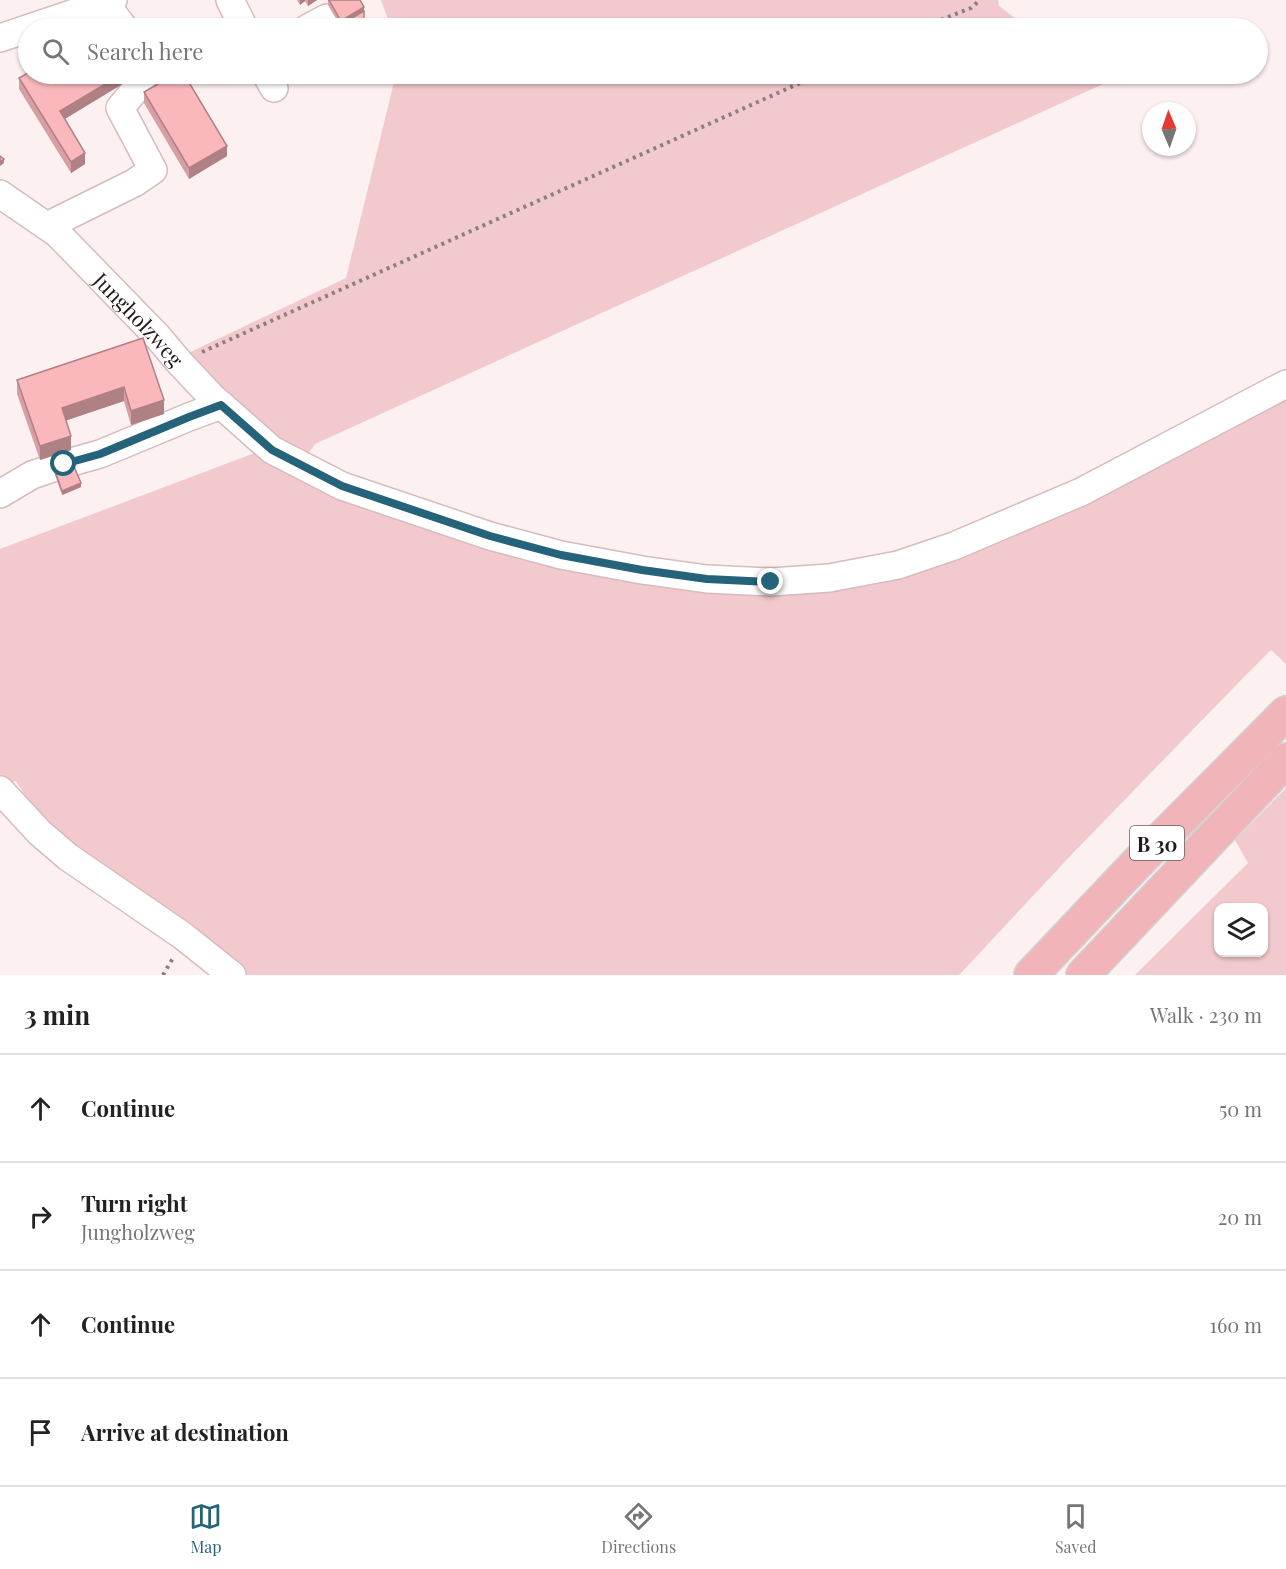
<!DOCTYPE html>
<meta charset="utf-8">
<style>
:root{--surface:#fff;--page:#f2f2f2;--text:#222;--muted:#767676;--line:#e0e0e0;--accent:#246379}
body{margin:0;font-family:"Playfair Display",serif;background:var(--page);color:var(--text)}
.controls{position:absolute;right:18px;bottom:18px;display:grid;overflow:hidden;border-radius:12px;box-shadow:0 2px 4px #0004}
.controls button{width:54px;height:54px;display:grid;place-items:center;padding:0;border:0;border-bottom:2px solid var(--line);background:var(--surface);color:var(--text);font:30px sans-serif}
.compass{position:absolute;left:1142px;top:102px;width:54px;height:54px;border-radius:50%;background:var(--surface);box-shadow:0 2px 4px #0004;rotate:358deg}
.stop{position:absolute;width:18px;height:18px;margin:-14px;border:4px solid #246379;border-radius:50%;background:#fff}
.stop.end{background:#246379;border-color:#fff;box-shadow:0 2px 6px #0008}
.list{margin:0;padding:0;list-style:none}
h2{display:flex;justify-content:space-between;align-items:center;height:78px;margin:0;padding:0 24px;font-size:26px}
h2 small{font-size:20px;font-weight:400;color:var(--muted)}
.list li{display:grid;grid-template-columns:39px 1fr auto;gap:18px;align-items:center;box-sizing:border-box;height:108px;padding:0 24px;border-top:2px solid var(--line)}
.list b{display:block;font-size:22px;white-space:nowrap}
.list p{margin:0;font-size:20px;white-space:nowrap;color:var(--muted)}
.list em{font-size:20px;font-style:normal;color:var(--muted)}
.icon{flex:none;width:33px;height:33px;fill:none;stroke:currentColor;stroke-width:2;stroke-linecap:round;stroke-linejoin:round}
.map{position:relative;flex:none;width:1286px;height:975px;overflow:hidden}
.search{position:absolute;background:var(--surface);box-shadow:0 2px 4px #0004;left:18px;right:18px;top:18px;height:66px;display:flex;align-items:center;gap:15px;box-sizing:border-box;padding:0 21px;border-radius:33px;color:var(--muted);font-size:22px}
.sheet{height:510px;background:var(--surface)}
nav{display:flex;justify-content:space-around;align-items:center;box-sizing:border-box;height:84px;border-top:2px solid var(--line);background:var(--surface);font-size:16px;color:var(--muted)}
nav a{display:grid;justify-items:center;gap:3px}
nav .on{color:var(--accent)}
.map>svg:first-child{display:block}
.grass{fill:#f2c9cc;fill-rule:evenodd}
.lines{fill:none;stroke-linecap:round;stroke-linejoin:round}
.minor-casing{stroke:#d7bbbd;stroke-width:30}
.highway-casing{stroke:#d3d1d1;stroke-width:36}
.path{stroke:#8a7f80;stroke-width:4;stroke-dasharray:3 4.5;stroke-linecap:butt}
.minor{stroke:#fff;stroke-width:27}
.highway{stroke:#f1b4b8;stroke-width:33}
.wall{fill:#d79ea3}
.shaded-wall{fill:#af8184}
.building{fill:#fab8bd;stroke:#af8184;stroke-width:1.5}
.route{stroke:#246379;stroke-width:8}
.labels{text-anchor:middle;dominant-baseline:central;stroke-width:4.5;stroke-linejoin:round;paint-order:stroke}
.shield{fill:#fff;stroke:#655e5e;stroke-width:1.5}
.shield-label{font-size:20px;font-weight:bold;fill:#231919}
.street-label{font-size:21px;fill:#231919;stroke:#fff}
</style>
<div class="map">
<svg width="1286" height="975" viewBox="0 0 1286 975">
<rect width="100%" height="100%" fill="#fcf0f1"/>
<!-- grass -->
<path class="grass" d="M381,0H998L999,6L1028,28H391Z
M396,74H1089L1103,84L315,444L297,470L550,561L872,580L1286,393V664L1271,650L1241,680L1074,852L959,975H241L111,881L34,810L16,781L0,786V549L276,445L178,358L346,278Z
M1286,788V975H1135L1248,863L1235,840ZM1218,908H1264V952H1218Z"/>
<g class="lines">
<defs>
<g id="minor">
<path d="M230,0L244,28"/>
<path d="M105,3L124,28"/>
<path d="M308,28L327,18"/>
<path d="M0,38L113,0"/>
<path d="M266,74L274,88"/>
<path id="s1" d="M0,194L58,234L158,337L179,362L212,397L272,450L342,486L490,536L561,555L642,570L707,579L771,582L829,578L898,565L954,546L1081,492L1286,384"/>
<path d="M47,226L134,183L153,170L120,108L141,83L142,74"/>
<path d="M0,494L32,475L64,464L100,454L189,417L221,405"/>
<path d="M0,790L40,833L68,857L183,936L232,975"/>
</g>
<path id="highway" d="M1031,975L1139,861L1286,713
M1083,975L1286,760"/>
</defs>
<!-- minor casing -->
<use href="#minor" class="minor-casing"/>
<!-- highway casing -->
<use href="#highway" class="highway-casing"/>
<!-- path -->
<path class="path" d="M920,28L971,8L980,0
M202,352L820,74
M163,975L173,958"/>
<!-- minor -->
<use href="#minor" class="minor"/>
<!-- highway -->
<use href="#highway" class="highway"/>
</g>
<!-- wall -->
<path class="wall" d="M297,0H317L308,6L305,1L300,5Z
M328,0H360L364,26L340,25L328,5Z
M28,74H134L129,77V80L64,119L85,164L71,173L19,89V78Z
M144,92L227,156L189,179L144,103Z
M143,338L164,414L131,425L124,401L66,420L71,450L40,460L17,394V380Z
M55,471L81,487L62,495L55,475Z"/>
<!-- shaded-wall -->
<path class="shaded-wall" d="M300,0H305V1L300,5Z
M308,0H317L308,6Z
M364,7V14L341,28V21Z
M122,74H134L129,77V80L60,122V111Z
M227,146V156L189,179V168Z
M85,153V164L71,173V162Z
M4,159V163L0,166V162Z
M124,387V401L62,422V408Z
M164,400V414L131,425V411Z
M71,436V450L40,460V446Z
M81,483V487L62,495V491Z"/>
<!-- building -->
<path class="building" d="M329,0H360L364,7L341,21Z
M364,11V26L345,25V22Z
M325,25L370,26V28H325Z
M28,73L122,74L60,111L85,153L71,162L19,78Z
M175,74H184L227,146L189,168L144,92Z
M0,156L4,159L0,162Z
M143,338L164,400L131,411L124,387L62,408L71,436L40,446L17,380Z
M73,464L81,483L62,491L55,471Z"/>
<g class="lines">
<!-- route -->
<path class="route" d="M64,464L100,454L189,417L221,405L272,450L342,486L490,536L561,555L642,570L707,579L771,582"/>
</g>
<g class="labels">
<!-- shield labels -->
<rect class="shield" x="1130" y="826" width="54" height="34" rx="4.5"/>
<g class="shield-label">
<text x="1157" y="843">B 30</text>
</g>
<!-- street labels -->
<g class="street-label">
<text stroke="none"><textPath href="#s1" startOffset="188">Jungholzweg</textPath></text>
</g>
</g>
</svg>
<div class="controls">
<button><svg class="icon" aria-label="layers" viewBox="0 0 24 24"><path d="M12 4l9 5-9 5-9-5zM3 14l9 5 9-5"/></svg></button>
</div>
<svg class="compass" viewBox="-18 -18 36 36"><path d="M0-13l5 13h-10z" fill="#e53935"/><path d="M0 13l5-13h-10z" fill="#767676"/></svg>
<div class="stop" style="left:64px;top:464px"></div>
<div class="stop end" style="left:771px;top:582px"></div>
<div class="search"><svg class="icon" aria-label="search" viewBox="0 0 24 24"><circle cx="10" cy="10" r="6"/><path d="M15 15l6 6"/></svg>Search here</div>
</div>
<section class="sheet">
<h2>3 min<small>Walk · 230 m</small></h2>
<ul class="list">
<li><svg class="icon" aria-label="ahead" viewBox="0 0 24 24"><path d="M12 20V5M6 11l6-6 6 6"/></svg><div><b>Continue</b></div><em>50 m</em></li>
<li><svg class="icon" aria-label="right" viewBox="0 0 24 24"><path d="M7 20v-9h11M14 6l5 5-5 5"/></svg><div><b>Turn right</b><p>Jungholzweg</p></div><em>20 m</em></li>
<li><svg class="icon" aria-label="ahead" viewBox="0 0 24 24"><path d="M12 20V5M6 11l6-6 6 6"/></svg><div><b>Continue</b></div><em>160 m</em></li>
<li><svg class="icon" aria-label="arrive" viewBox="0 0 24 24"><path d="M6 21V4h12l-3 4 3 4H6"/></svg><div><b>Arrive at destination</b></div></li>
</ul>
</section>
<nav>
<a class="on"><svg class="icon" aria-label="map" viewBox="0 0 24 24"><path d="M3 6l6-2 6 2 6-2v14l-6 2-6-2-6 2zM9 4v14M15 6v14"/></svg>Map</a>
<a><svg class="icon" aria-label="directions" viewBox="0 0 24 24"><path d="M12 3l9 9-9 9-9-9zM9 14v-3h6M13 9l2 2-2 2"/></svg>Directions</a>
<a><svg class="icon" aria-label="saved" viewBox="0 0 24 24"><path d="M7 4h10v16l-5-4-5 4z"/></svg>Saved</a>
</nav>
